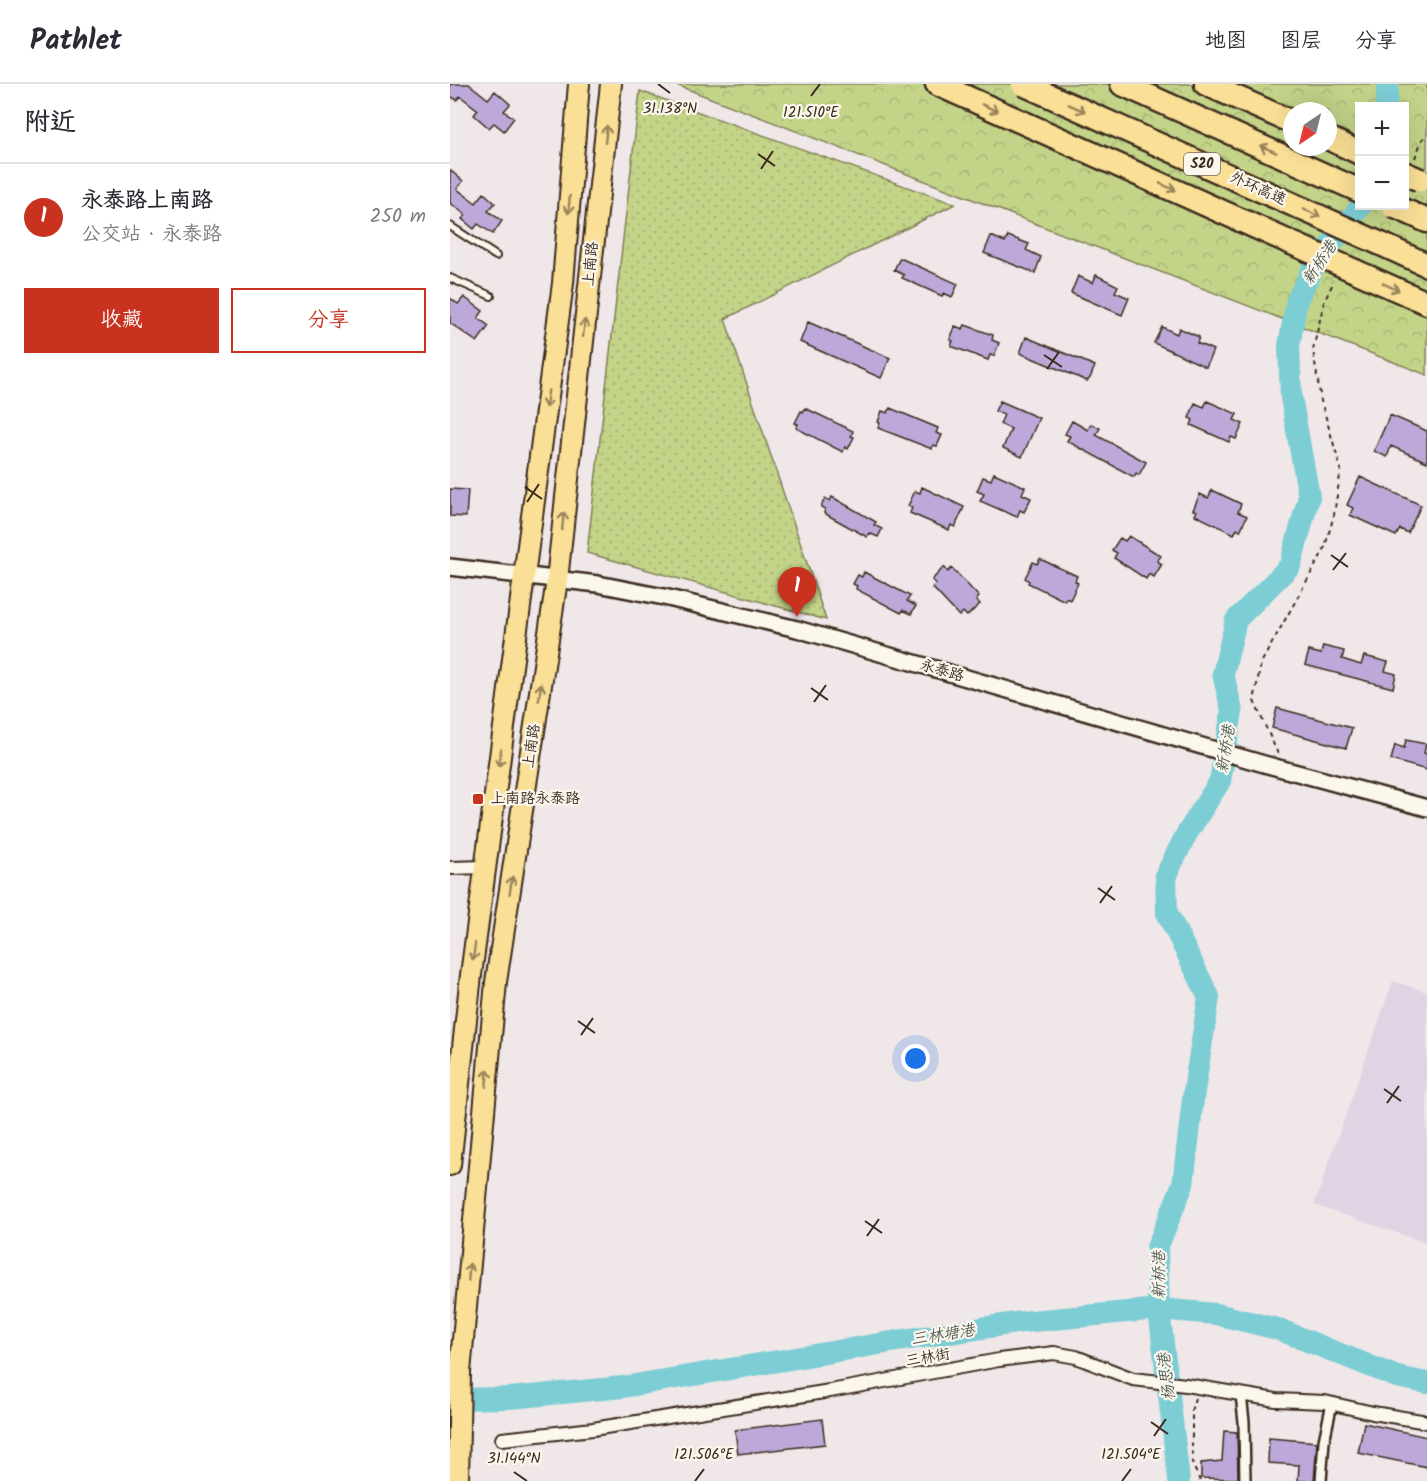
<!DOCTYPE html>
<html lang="zh">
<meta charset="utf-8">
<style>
:root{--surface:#fff;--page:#f7f7f7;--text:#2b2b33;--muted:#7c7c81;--line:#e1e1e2;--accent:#c8321e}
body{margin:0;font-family:Kalam,"LXGW WenKai TC",sans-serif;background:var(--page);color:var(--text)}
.controls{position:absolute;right:18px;top:18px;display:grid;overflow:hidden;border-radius:0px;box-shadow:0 6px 24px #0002}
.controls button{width:54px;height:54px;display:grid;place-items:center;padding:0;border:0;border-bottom:2px solid var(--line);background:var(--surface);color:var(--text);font:30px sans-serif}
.compass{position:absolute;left:833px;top:18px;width:54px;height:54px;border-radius:50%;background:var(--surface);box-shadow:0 6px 24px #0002;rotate:215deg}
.you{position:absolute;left:466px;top:975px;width:21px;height:21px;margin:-15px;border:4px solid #fff;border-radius:50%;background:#1a73e8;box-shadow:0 0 0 9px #1a73e833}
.badge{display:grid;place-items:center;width:39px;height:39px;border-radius:50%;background:var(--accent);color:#fff;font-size:20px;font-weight:700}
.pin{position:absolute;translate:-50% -50px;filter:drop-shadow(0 2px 3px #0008)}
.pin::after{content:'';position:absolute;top:32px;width:21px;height:18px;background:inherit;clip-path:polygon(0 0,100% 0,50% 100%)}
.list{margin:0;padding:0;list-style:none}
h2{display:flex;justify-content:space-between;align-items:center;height:78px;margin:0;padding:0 24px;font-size:26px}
h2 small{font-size:20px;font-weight:400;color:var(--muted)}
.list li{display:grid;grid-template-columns:39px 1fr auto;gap:18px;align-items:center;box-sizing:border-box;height:108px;padding:0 24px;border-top:2px solid var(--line)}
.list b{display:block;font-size:22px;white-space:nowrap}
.list p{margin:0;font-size:20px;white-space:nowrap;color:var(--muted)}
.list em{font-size:20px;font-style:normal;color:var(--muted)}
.actions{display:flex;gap:12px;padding:18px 24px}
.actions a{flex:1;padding:14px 0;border:2px solid var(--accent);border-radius:0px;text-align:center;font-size:21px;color:var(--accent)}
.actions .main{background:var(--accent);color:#fff}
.map{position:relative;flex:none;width:977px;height:1397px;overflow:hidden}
header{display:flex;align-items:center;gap:36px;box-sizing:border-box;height:84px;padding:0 30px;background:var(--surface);border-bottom:2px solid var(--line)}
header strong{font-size:28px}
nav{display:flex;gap:33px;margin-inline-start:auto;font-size:21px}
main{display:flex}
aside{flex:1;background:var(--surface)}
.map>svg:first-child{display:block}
.built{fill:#e0d4e4}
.forest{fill:url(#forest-crowns);stroke:#7f7f54;stroke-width:1.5;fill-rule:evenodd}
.park{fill:url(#park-dots);stroke:#7f7f54;stroke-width:1.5}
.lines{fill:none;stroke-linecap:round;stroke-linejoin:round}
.river{stroke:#7ccdd4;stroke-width:22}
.building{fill:#bda9d9;stroke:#3b2a1e;stroke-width:1.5}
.service-casing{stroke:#3b2a1e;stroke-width:10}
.pedestrian-casing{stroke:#3b2a1e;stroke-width:14}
.minor-casing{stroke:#3b2a1e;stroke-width:16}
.tertiary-casing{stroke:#3b2a1e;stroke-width:20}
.primary-casing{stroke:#3b2a1e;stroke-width:24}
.motorway-casing{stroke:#3b2a1e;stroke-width:27}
.path{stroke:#3b2a1e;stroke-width:2;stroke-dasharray:4.5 4.5;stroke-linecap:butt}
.service{stroke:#fbf7ec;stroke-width:6}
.pedestrian{stroke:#fbf7ec;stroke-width:9}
.minor{stroke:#fbf7ec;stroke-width:12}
.tertiary{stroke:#fbf7ec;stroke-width:15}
.primary{stroke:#fadf96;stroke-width:20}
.motorway{stroke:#fadf96;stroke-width:22}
.motorway-bridge-casing{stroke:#3b2a1e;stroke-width:27;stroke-linecap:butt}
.motorway-bridge{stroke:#fadf96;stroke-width:22}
.oneway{stroke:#9a845a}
.ticks{fill:none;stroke:#3b2a1e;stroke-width:2}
.poi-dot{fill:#c8321e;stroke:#fbf7ec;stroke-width:2}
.labels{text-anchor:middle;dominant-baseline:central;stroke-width:4.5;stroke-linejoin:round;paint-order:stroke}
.shield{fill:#fbf7ec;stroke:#75685c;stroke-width:1.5}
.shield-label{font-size:14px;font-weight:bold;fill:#3b2a1e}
.street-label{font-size:15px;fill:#3b2a1e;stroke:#fbf7ec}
.poi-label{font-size:15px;fill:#3b2a1e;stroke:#fbf7ec;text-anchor:start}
.water-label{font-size:16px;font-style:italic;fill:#4e5b55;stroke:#fbf7ec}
.ticks-label{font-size:15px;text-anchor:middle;fill:#3b2a1e;stroke:#fbf7ec;stroke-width:4.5;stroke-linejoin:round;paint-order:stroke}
</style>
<header>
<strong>Pathlet</strong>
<nav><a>地图</a><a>图层</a><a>分享</a></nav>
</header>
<main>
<aside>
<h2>附近<small></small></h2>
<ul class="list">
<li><span class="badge">1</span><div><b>永泰路上南路</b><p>公交站 · 永泰路</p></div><em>250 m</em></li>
</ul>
<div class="actions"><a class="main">收藏</a><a>分享</a></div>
</aside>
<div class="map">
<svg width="977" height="1397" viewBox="0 0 977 1397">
<defs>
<pattern id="forest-crowns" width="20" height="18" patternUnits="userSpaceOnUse" patternTransform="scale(1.5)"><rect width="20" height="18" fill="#c3d489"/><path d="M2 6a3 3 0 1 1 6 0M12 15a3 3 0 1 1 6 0" fill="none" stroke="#a8b676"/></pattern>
<pattern id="park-dots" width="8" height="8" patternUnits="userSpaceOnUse" patternTransform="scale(1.5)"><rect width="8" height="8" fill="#c3d489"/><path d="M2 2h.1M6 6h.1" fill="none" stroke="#a8b676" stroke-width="1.8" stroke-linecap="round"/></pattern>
</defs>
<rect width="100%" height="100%" fill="#efe7e8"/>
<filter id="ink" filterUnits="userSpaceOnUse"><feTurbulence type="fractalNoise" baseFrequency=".0167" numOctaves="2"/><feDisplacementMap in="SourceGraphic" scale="12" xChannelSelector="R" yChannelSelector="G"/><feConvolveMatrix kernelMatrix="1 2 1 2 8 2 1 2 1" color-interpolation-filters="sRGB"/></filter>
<g filter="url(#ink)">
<!-- built -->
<path class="built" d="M943,897L977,908V1159L864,1121Z"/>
<!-- forest -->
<path class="forest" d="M224,0H977V291ZM910,22H954V122H910ZM842,27H878V63H842Z"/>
<!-- park -->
<path class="park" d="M190,7L505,120L275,235L376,536L137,469Z"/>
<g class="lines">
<!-- river -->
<path class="river" d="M936,22L938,0
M0,1315L60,1314L173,1303L447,1257L572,1238L709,1225L766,1230L828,1245L947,1293L977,1299
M729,1397L709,1225L707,1164L733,1100L744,1007L759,913L717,829L716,791L736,751L770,697L782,627L773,590L786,536L840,482L859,413L841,313L839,262L847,216L863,184L911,122"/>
</g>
<!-- building -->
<path class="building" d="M0,0H19L38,15L45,7L60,20L54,27L64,34L54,47L44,39L39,44L24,31L28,26L10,12L7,16L0,12Z
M0,86L13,97L7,105L26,119L34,109L45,119L38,127L52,137L43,150L28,140L24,145L12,135L16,131L0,119Z
M541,152L555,158L558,152L579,160L576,166L591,173L585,189L534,169Z
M450,174L508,200L502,213L494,209L492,212L452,194L454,191L444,186Z
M646,191L668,202L665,208L679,214L672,231L621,209L628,192L643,199Z
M14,213L33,227L28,234L39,242L27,258L0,239V214L8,220Z
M358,238L440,274L431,294L350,258Z
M515,241L543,251L542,256L549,259L544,272L540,271L538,276L501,262L503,257L500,256L505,242L513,245Z
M712,243L727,250L729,244L749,253L747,259L763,266L756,283L704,259Z
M576,253L645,282L640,294L637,297L570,269Z
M550,317L589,334L572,373L553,364L561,345L550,340L554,331L545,327Z
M757,317L787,330L784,336L793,340L786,355L781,353L779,358L741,341L743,336L739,334L745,319L754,323Z
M355,324L403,347L401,352L404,353L398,365L395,363L393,368L346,344L348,340L345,339L351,327L353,328Z
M440,324L488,344L486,349L492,351L487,362L483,361L482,365L428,344L430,339L428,338L432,327L438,329Z
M940,331L977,347V378L941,362L937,373L924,367Z
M622,337L638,346L641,340L650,344L646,351L696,378L689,391L686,389L684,393L617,357L620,352L615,350Z
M544,389L575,403L572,410L581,414L574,428L570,426L567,433L530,417L534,410L527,407L533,393L541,396Z
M910,393L971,421L958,449L950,445L946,452L900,431L903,424L897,421Z
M472,403L514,423L505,443L501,441L499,446L460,429L462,424L458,422L465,407L470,409Z
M0,405L18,406L16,433L0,432Z
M762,406L791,420L788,428L797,432L790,447L787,445L784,450L745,431L747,427L743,426L750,410L758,414Z
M382,413L426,438L424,441L432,445L428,453L419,449L417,453L374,429L375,425L371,423L375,414L380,417Z
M679,452L711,472L707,477L712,480L704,493L699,490L696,495L664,474L667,469L662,466L670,454L675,457Z
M590,475L627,492L625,497L628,499L620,516L616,514L615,517L578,499L579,497L575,494L583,478L587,480Z
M494,483L498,488L502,484L529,513L526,516L530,520L517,532L513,528L509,532L482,503L486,500L482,496Z
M414,488L460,512L457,517L466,522L461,530L453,526L451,529L406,505L407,502L403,500L408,491L412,493Z
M873,562L894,567L892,575L911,581L914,572L938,578L935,587L946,590L943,604L855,581L859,567L871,570Z
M827,624L902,644L896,664L822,644Z
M956,656L976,660L974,669L977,670V686L941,676L945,661L954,664Z
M372,1335L375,1360L288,1370L285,1346Z
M914,1339L977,1353V1383L908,1369Z
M774,1347L787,1348L788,1395L751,1394V1379L772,1377Z
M819,1354L867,1358L864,1397H848L849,1381L818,1379Z"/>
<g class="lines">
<defs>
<path id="service" d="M0,142L46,172
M0,194L41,212"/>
<path id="pedestrian" d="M791,1310L794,1338L795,1397
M871,1397L874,1357L882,1319"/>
<path id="minor" d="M0,784L35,783
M52,1355L143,1345L380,1307L549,1276L604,1269L626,1273L683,1295L736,1301L826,1316L875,1318L923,1329L977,1338"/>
<path id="tertiary" d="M0,483L148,500L214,513L347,545L814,680L977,724"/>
<path id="primary" d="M0,1081L21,891L113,199L129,0
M8,1397L10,1288L46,898L107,496L161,0"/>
<path id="motorway" d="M487,0L837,157
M672,0L910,107
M756,0L842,38
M878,54L910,69
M960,129L977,137
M931,160L977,181
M905,187L977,219"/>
</defs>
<!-- service casing -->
<use href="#service" class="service-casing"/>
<!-- pedestrian casing -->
<use href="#pedestrian" class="pedestrian-casing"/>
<!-- minor casing -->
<use href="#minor" class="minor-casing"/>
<!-- tertiary casing -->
<use href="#tertiary" class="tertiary-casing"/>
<!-- primary casing -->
<use href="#primary" class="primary-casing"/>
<!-- motorway casing -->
<use href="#motorway" class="motorway-casing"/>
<!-- path -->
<path class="path" d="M965,74L972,56L977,50
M828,670L804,617L811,579L874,466L884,431L891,385L871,317L863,266L874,218L884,197
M745,1314L742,1324V1379L750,1397"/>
<!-- service -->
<use href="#service" class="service"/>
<!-- pedestrian -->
<use href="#pedestrian" class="pedestrian"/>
<!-- minor -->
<use href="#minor" class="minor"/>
<!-- tertiary -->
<use href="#tertiary" class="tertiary"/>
<!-- primary -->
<use href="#primary" class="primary"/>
<!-- motorway -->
<use href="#motorway" class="motorway"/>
<defs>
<path id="motorway-bridge" d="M573,0L931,160
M954,89L970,96
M943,122L960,129
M837,157L905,187"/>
</defs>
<!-- motorway-bridge casing -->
<use href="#motorway-bridge" class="motorway-bridge-casing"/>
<!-- motorway-bridge -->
<use href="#motorway-bridge" class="motorway-bridge"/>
</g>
<!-- one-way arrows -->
<defs><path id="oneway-shaft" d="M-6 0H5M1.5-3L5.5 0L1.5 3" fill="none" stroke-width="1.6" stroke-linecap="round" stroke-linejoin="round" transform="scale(1.5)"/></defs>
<g class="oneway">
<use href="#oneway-shaft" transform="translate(540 24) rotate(24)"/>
<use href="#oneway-shaft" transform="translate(627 24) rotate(24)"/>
<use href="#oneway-shaft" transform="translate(156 50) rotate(-84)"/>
<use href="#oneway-shaft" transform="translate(818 65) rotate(-156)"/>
<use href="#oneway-shaft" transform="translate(718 103) rotate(24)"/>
<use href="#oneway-shaft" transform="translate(119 121) rotate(95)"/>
<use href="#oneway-shaft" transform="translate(862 129) rotate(24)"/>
<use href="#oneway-shaft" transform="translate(941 203) rotate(24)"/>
<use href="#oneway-shaft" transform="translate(134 244) rotate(-84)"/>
<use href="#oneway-shaft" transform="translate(97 315) rotate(98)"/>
<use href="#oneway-shaft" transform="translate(113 437) rotate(-84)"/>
<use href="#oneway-shaft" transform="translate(90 608) rotate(-82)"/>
<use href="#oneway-shaft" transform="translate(50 674) rotate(97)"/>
<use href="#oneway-shaft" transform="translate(61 801) rotate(-81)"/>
<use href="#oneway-shaft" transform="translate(24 868) rotate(97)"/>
<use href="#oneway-shaft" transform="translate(37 994) rotate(-85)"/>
<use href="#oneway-shaft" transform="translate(19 1188) rotate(-85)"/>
</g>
</g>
<!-- ticks -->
<path class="ticks" d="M208,0L220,9M361,12L370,0M308,70L325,82M311,85L323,67M594,271L612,283M597,285L609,268M75,403L92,415M77,418L89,400M881,471L898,483M883,486L896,469M361,604L378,616M364,618L376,601M648,804L665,816M650,819L662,802M128,937L145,949M131,951L143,934M934,1005L951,1017M937,1019L949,1002M415,1137L432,1149M417,1152L429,1135M701,1338L718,1350M704,1352L716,1335M64,1388L77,1397M245,1397L254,1385M672,1397L681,1385"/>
<!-- markers -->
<rect class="poi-dot" x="22" y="709" width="12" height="12" rx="3"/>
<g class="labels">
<!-- shield labels -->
<rect class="shield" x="734" y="69" width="36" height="22" rx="4.5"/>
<g class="shield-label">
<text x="752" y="80">S20</text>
</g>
<!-- street labels -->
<g class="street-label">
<text transform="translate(808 105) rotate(24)">外环高速</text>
<text transform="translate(141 180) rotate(-84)">上南路</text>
<text transform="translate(492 587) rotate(16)">永泰路</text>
<text transform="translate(82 662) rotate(-81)">上南路</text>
<text transform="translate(478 1274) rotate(-10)">三林街</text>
</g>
<!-- poi labels -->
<g class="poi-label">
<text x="40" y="715">上南路永泰路</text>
</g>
<!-- water labels -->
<g class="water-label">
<text transform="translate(870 179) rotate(-57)">新桥港</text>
<text transform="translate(776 665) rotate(-81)">新桥港</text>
<text transform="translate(709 1191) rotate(-90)">新桥港</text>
<text transform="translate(493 1251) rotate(-9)">三林塘港</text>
<text transform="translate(717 1293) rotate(-97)">杨思港</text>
</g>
</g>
<g class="ticks-label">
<text x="220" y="29">31.138°N</text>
<text x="361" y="33">121.510°E</text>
<text x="254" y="1375">121.506°E</text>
<text x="681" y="1375">121.504°E</text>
<text x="64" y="1379">31.144°N</text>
</g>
</svg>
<div class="controls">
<button>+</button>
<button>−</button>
</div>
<svg class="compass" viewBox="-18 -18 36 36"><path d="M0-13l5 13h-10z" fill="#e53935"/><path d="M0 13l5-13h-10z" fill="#7c7c81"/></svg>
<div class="you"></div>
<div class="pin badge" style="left:347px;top:533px">1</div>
</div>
</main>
